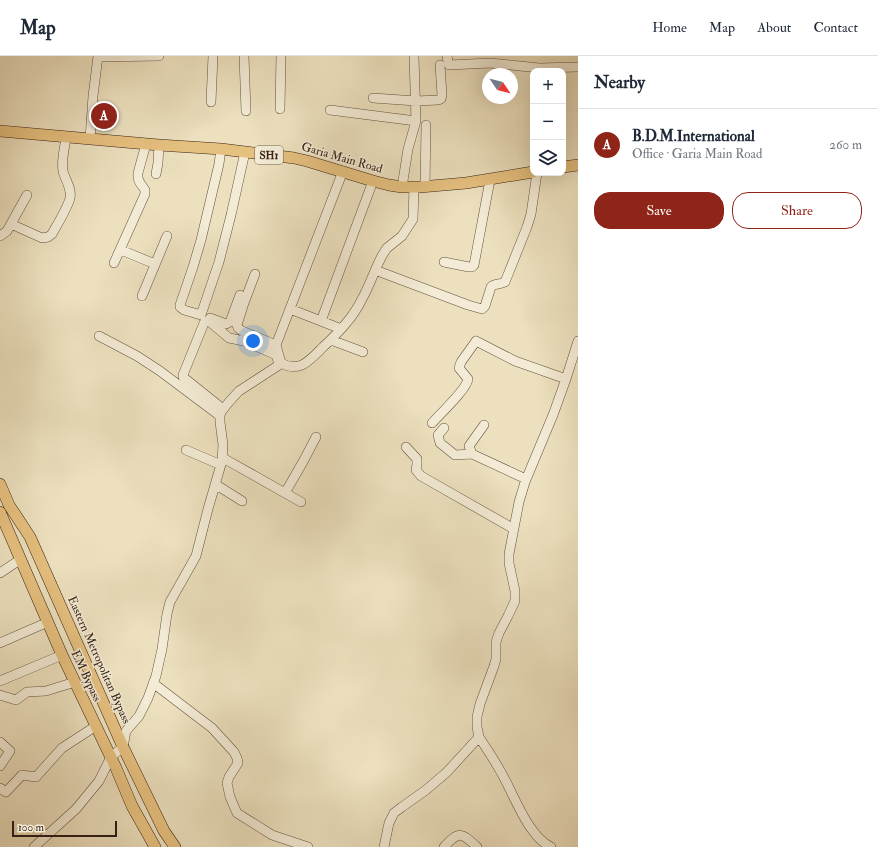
<!DOCTYPE html>
<meta charset="utf-8">
<style>
:root{--surface:#fff;--page:#f6f6f7;--text:#1f2937;--muted:#747a83;--line:#e0e1e3;--accent:#8f2418}
body{margin:0;font-family:"IM FELL Double Pica",serif;background:var(--page);color:var(--text)}
.controls{position:absolute;right:12px;top:12px;display:grid;overflow:hidden;border-radius:8px;box-shadow:0 4px 16px #0002}
.controls button{width:36px;height:36px;display:grid;place-items:center;padding:0;border:0;border-bottom:1px solid var(--line);background:var(--surface);color:var(--text);font:20px sans-serif}
.compass{position:absolute;left:482px;top:12px;width:36px;height:36px;border-radius:50%;background:var(--surface);box-shadow:0 4px 16px #0002;rotate:125deg}
.scale{position:absolute;left:12px;bottom:10px;width:105px;box-sizing:border-box;padding-left:4px;border:2px solid #372115;border-top:0;font-size:11px;line-height:14px;white-space:nowrap;color:#372115;-webkit-text-stroke:3px #f3ebd5;paint-order:stroke}
.you{position:absolute;left:253px;top:285px;width:14px;height:14px;margin:-10px;border:3px solid #fff;border-radius:50%;background:#1a73e8;box-shadow:0 0 0 6px #1a73e833}
.badge{display:grid;place-items:center;width:26px;height:26px;border-radius:50%;background:var(--accent);color:#fff;font-size:13px;font-weight:700}
.pin{position:absolute;translate:-50% -50%;border:2px solid #fff;box-shadow:0 1px 4px #0006}
.list{margin:0;padding:0;list-style:none}
h2{display:flex;justify-content:space-between;align-items:center;height:52px;margin:0;padding:0 16px;font-size:17px}
h2 small{font-size:13px;font-weight:400;color:var(--muted)}
.list li{display:grid;grid-template-columns:26px 1fr auto;gap:12px;align-items:center;box-sizing:border-box;height:72px;padding:0 16px;border-top:1px solid var(--line)}
.list b{display:block;font-size:15px;white-space:nowrap}
.list p{margin:0;font-size:13px;white-space:nowrap;color:var(--muted)}
.list em{font-size:13px;font-style:normal;color:var(--muted)}
.actions{display:flex;gap:8px;padding:12px 16px}
.actions a{flex:1;padding:9px 0;border:1px solid var(--accent);border-radius:16px;text-align:center;font-size:14px;color:var(--accent)}
.actions .main{background:var(--accent);color:#fff}
.icon{flex:none;width:22px;height:22px;fill:none;stroke:currentColor;stroke-width:2;stroke-linecap:round;stroke-linejoin:round}
.map{position:relative;flex:none;width:578px;height:791px;overflow:hidden}
header{display:flex;align-items:center;gap:24px;box-sizing:border-box;height:56px;padding:0 20px;background:var(--surface);border-bottom:1px solid var(--line)}
header strong{font-size:19px}
nav{display:flex;gap:22px;margin-inline-start:auto;font-size:14px}
main{display:flex}
aside{flex:1;background:var(--surface)}
.map>svg:first-child{display:block}
.lines{fill:none;stroke-linecap:round;stroke-linejoin:round}
.minor-casing{stroke:#64513f;stroke-width:10}
.major-casing{stroke:#372115;stroke-width:12}
.minor{stroke:#f3ebd5;stroke-width:9}
.major{stroke:#e6c07f;stroke-width:11}
.labels{text-anchor:middle;dominant-baseline:central;stroke-width:3;stroke-linejoin:round;paint-order:stroke}
.shield{fill:#f3ebd5;stroke:#6f5e4f;stroke-width:1}
.shield-label{font-size:11px;font-weight:bold;fill:#372115}
.street-label{font-size:12px;fill:#372115;stroke:#f3ebd5}
</style>
<header>
<strong>Map</strong>
<nav><a>Home</a><a>Map</a><a>About</a><a>Contact</a></nav>
</header>
<main>
<div class="map">
<svg width="578" height="791" viewBox="0 0 578 791">
<rect width="100%" height="100%" fill="#ece0be"/>
<filter id="stains"><feTurbulence type="fractalNoise" baseFrequency=".005" numOctaves="4"/><feColorMatrix values="0 0 0 0 .2 0 0 0 0 .09 0 0 0 0 .02 0 0 0 .5 -.17"/></filter>
<radialGradient id="worn" r=".72"><stop offset=".6" stop-color="#630" stop-opacity="0"/><stop offset="1" stop-color="#630" stop-opacity=".3"/></radialGradient>
<g class="lines">
<defs>
<path id="minor" d="M244,0L246,55
M447,0L448,6L449,9L490,7L539,12L578,11
M98,1L159,0
M373,42L416,45L438,44L441,43L442,39L440,9
M211,46L213,0
M280,53L281,0
M330,54L416,65
M90,83L93,40L98,0
M221,93L219,108L201,184L193,211L180,249V251L184,254L201,259L219,206L231,159L245,96
M343,115L276,289L281,307C288,311 294,312 302,309C310,305 317,297 323,291C338,277 353,262 362,243C370,229 375,212 383,198L387,192L402,180L413,163L414,131
M156,118L158,107L159,89
M402,131L408,93L416,65L414,0
M425,131L426,69
M11,168L42,182L48,181L52,178C57,169 68,151 70,142C72,132 65,124 63,115C61,104 65,91 66,81
M0,180L7,175L27,139
M121,194L155,208
M444,206L469,211H472L474,209L490,124
M114,207L145,138V134C141,128 137,125 138,117L146,88
M375,214L468,249L482,253L485,250L491,231C494,227 500,229 505,226L527,171L531,158L537,117
M255,218L244,247L237,269L238,272L242,275L276,289
M142,240L167,180
M290,253L321,265
M210,262L226,268L230,266L240,239
M341,273L321,265L373,125
M99,280L137,300L160,315L220,360
M331,284L363,296
M223,353L183,321V319L204,267L207,265L210,266L229,282L244,285L274,298L276,299L278,305
M432,367C440,358 467,333 468,323L459,312L461,306L476,285L515,305L566,323
M484,369L469,390L472,398L526,423
M444,372L438,379L440,387L455,399L472,398
M406,391L417,403V408L416,414L421,420L514,473
M186,394L221,409
M223,402L301,446
M215,428L242,445
M285,437L304,404L316,381
M0,517L21,503
M0,587L48,566
M0,625L62,599
M153,627L212,672L234,696L237,702L238,707L229,721L227,727L230,741L237,757L272,779L308,791
M0,639L16,644L27,636L46,635L75,626
M479,681C487,693 495,705 502,718C514,739 528,780 551,791
M0,686L10,695L0,710
M0,732L6,736L22,719L36,721L62,692L96,670
M34,791L76,753L99,725L111,701L123,691L126,675L139,660L148,642L156,620L162,593L167,558L170,546L196,500L208,453L222,405L223,389L220,366V360L221,356L229,346L239,335L253,326L279,309L281,307
M384,791L389,767L394,757L402,751L426,734L447,716L479,681L477,671V661L480,648L494,610L496,603V586L499,577L508,560L515,545V535L509,507V498L519,446L525,426L553,359L566,323L578,285
M444,791C459,775 461,776 477,791"/>
<path id="major" d="M0,75L159,89L221,93L294,102L307,105L373,125L389,129L402,131H420L466,127L533,116
M563,111L578,109
M0,428L9,449L30,481L123,691L164,775L175,791
M0,456L62,599L116,712L132,750L155,791"/>
</defs>
<!-- minor casing -->
<use href="#minor" class="minor-casing"/>
<!-- major casing -->
<use href="#major" class="major-casing"/>
<!-- minor -->
<use href="#minor" class="minor"/>
<!-- major -->
<use href="#major" class="major"/>
</g>
<g class="labels">
<!-- shield labels -->
<rect class="shield" x="255" y="90" width="28" height="18" rx="3"/>
<g class="shield-label">
<text x="269" y="99">SH1</text>
</g>
<!-- street labels -->
<g class="street-label">
<text transform="translate(342 102) rotate(16)">Garia Main Road</text>
<text transform="translate(99 604) rotate(66)">Eastern Metropolitan Bypass</text>
<text transform="translate(86 620) rotate(65)">EM Bypass</text>
</g>
</g>
<rect width="100%" height="100%" filter="url(#stains)"/>
<rect width="100%" height="100%" fill="url(#worn)"/>
</svg>
<div class="controls">
<button>+</button>
<button>−</button>
<button><svg class="icon" aria-label="layers" viewBox="0 0 24 24"><path d="M12 4l9 5-9 5-9-5zM3 14l9 5 9-5"/></svg></button>
</div>
<svg class="compass" viewBox="-18 -18 36 36"><path d="M0-13l5 13h-10z" fill="#e53935"/><path d="M0 13l5-13h-10z" fill="#747a83"/></svg>
<div class="scale">100 m</div>
<div class="you"></div>
<div class="pin badge" style="left:104px;top:60px">A</div>
</div>
<aside>
<h2>Nearby<small></small></h2>
<ul class="list">
<li><span class="badge">A</span><div><b>B.D.M.International</b><p>Office · Garia Main Road</p></div><em>260 m</em></li>
</ul>
<div class="actions"><a class="main">Save</a><a>Share</a></div>
</aside>
</main>
